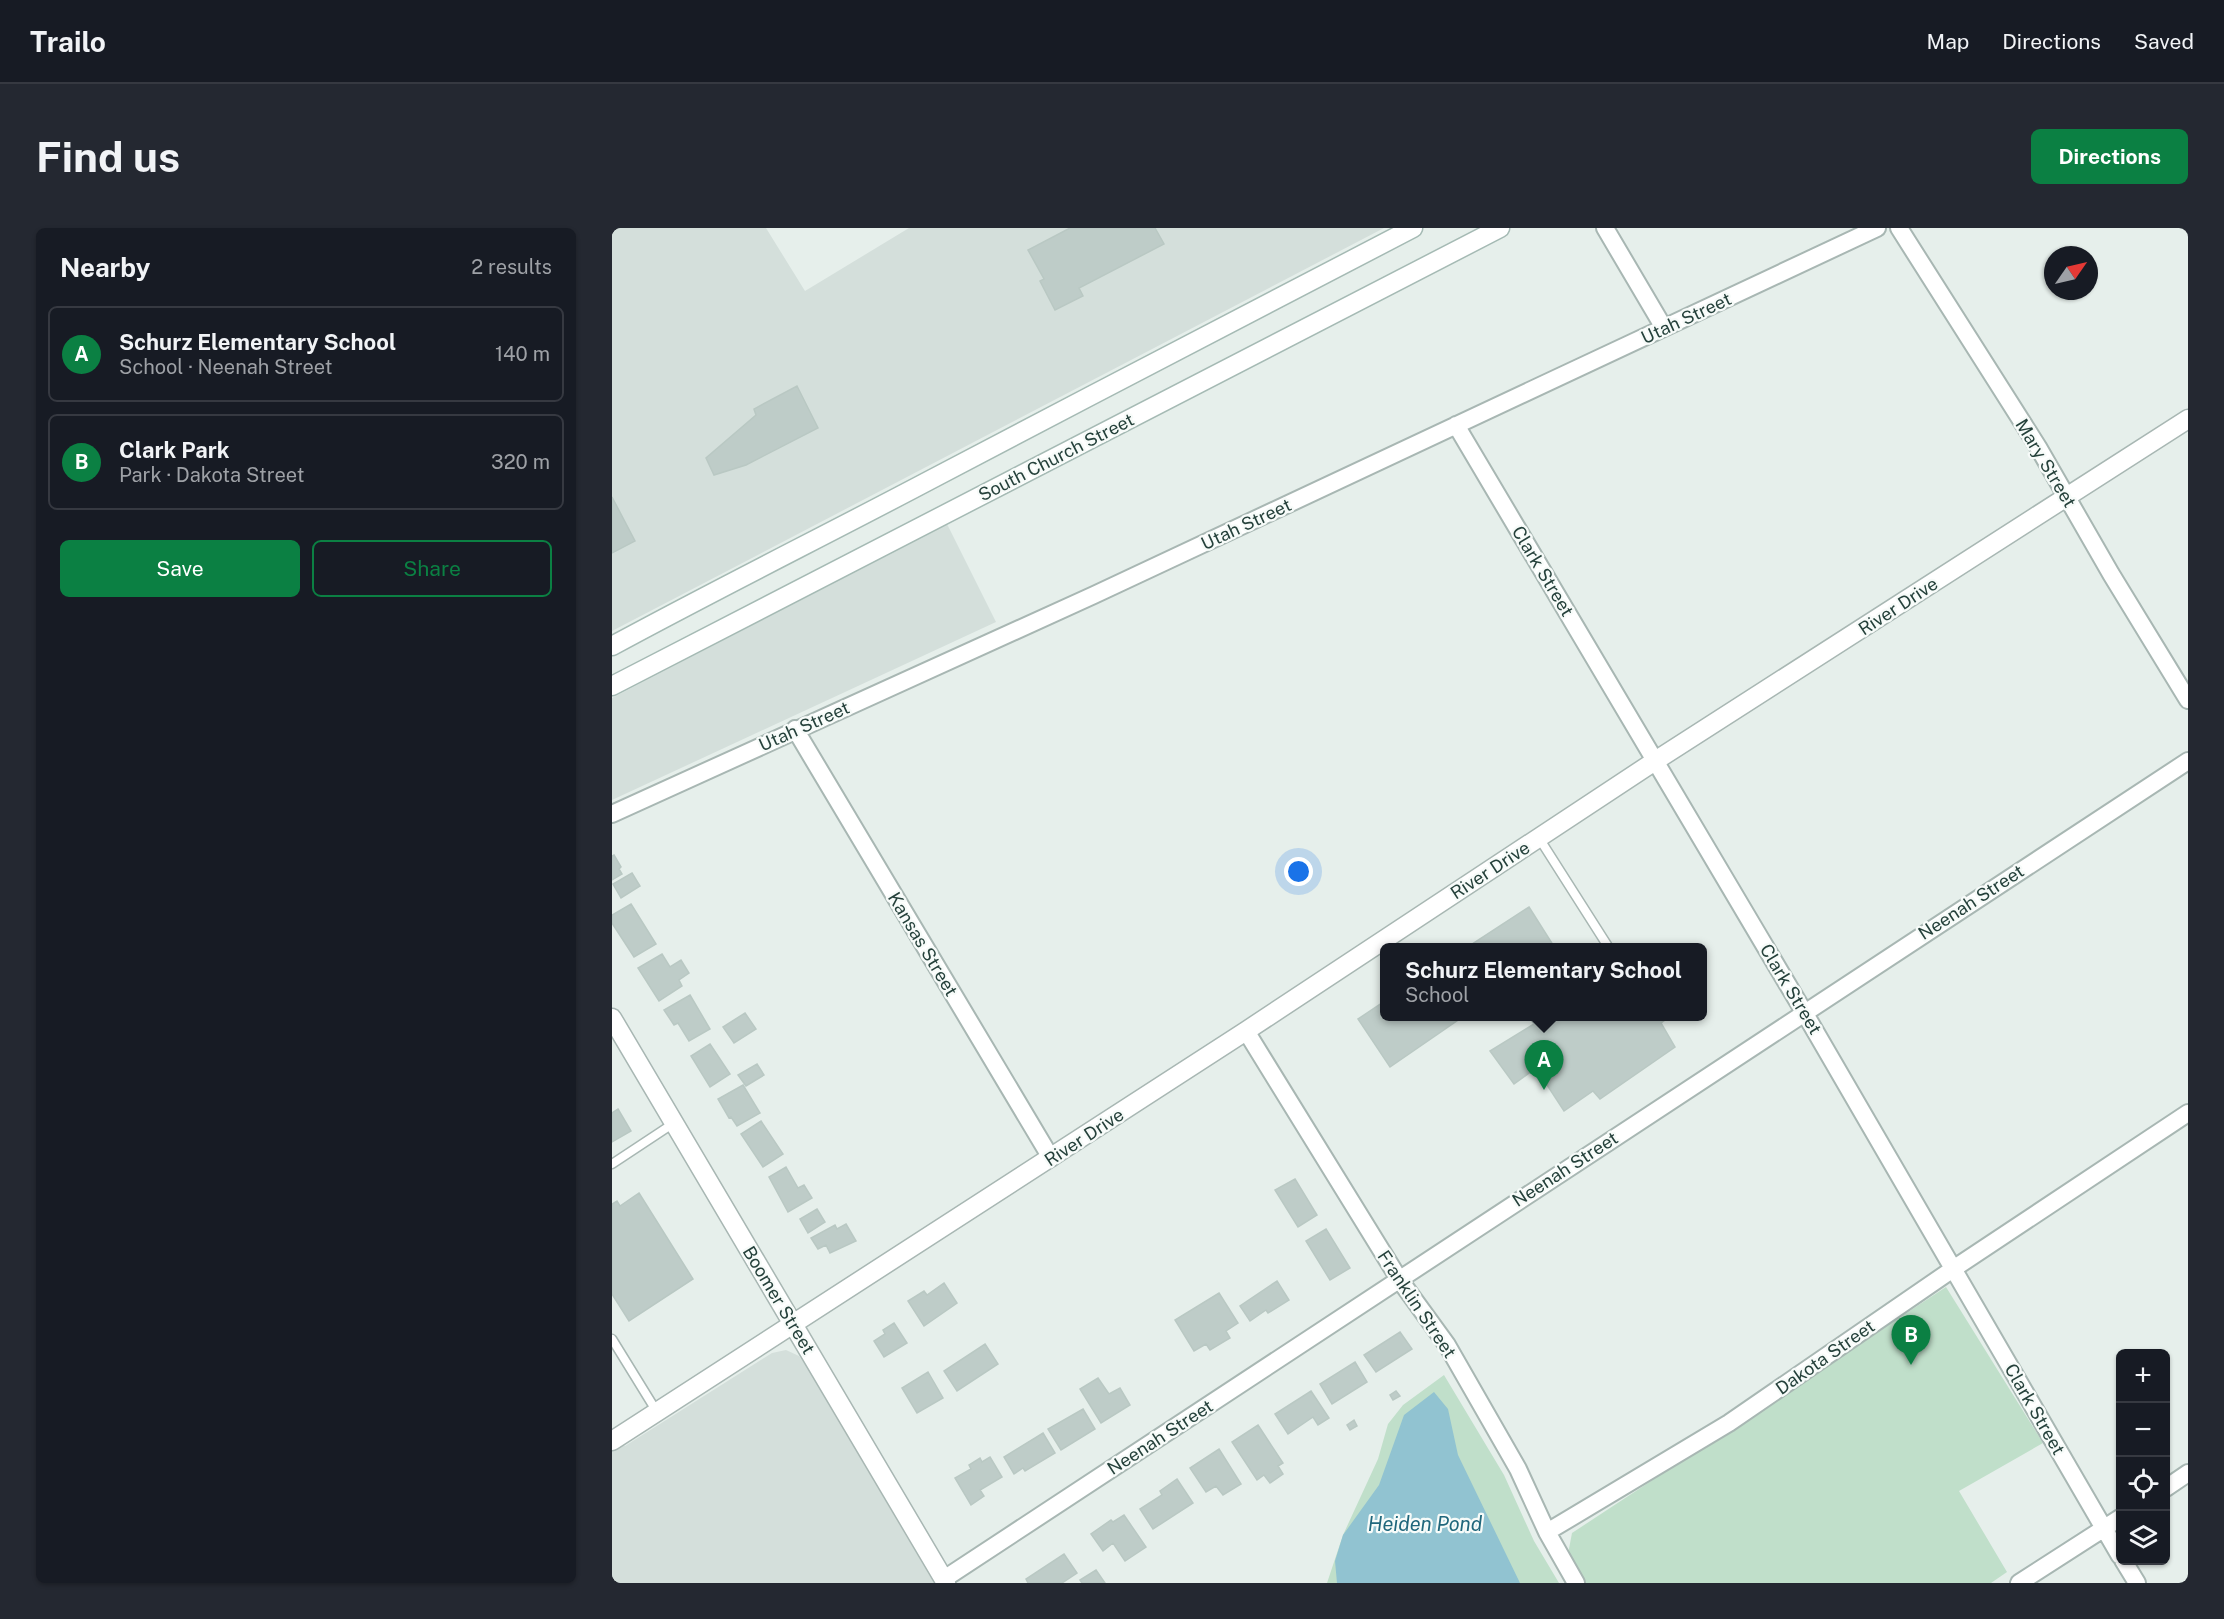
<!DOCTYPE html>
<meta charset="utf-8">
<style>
:root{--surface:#171b24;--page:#242831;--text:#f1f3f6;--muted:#9ea1a6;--line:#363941;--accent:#0b8043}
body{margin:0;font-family:"Public Sans",sans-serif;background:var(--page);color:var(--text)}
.controls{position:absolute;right:18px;bottom:18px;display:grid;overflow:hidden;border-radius:9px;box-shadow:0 2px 4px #0004}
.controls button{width:54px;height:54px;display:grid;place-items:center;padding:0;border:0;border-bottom:2px solid var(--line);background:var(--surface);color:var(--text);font:30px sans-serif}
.compass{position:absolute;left:1432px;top:18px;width:54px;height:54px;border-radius:50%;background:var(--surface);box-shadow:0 2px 4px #0004;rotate:56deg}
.you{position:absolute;left:687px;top:644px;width:21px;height:21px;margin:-15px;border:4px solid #fff;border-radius:50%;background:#1a73e8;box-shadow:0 0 0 9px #1a73e833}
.badge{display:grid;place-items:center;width:39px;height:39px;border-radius:50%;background:var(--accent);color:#fff;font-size:20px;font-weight:700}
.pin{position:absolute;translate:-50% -50px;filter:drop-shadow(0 2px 3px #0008)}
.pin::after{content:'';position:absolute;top:32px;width:21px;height:18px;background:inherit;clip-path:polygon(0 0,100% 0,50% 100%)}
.popup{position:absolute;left:768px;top:715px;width:327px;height:78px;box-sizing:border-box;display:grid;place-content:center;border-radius:9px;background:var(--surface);filter:drop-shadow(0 2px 4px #0005);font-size:20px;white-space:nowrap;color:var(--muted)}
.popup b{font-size:22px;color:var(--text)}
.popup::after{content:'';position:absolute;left:50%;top:100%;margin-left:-12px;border:12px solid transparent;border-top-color:var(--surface)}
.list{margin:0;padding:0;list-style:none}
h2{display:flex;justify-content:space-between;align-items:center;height:78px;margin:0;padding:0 24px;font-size:26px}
h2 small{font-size:20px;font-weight:400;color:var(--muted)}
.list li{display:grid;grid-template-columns:39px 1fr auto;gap:18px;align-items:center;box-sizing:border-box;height:96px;margin:0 12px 12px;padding:0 12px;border:2px solid var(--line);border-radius:9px}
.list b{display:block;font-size:22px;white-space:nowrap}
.list p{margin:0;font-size:20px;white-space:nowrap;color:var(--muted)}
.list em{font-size:20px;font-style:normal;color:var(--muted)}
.actions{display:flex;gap:12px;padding:18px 24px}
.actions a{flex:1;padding:14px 0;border:2px solid var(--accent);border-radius:9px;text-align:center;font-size:21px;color:var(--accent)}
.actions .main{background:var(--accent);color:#fff}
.icon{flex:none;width:33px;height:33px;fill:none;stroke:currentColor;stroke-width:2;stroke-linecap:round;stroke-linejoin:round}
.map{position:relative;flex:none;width:1576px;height:1355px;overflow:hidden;border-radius:9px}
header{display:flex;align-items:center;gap:36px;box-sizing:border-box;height:84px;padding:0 30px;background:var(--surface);border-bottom:2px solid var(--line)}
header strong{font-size:28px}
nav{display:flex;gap:33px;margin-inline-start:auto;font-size:21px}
.intro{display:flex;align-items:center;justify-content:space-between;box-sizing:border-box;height:144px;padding:0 36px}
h1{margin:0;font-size:42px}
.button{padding:15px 27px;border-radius:9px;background:var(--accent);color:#fff;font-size:21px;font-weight:700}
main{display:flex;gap:36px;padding:0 36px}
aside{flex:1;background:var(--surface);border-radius:9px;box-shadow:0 2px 4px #0004}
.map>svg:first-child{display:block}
.built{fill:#d4dfdb}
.green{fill:#c0dfca}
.water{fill:#91c3d1}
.building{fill:#beccc8;stroke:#b9c8c3;stroke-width:1.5}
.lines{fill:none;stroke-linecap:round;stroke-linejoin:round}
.service-casing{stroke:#a8b7b3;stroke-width:11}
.minor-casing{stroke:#a8b7b3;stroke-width:20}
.tertiary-casing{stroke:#a8b7b3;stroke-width:21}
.secondary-casing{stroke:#a5bab4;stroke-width:21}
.service{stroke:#fff;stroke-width:8}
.minor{stroke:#fff;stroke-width:16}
.tertiary{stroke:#fff;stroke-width:18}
.secondary{stroke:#fff;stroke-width:18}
.labels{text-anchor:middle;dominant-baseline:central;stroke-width:4.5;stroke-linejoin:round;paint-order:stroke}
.street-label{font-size:18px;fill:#25413b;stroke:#f7fbf9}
.water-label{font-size:20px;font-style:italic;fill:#20677c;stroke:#f7fbf9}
</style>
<header>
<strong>Trailo</strong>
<nav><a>Map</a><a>Directions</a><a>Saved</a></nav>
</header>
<div class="intro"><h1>Find us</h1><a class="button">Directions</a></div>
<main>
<aside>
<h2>Nearby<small>2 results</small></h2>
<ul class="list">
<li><span class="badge">A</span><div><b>Schurz Elementary School</b><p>School · Neenah Street</p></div><em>140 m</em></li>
<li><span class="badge">B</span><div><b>Clark Park</b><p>Park · Dakota Street</p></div><em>320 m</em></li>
</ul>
<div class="actions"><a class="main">Save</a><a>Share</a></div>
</aside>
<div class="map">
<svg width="1576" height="1355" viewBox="0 0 1576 1355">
<rect width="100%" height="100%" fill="#e6efeb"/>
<!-- built -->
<path class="built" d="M0,0H154L193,63L297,0H772L0,403Z
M335,296L384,394L0,572V470Z
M174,1122L187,1128L195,1139L322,1355H0V1205L13,1218L160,1125Z"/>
<!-- green -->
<path class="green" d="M1334,1059L1431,1215L1347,1263L1395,1344L1379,1355H973L956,1326L960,1305Z
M832,1147L892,1247L922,1313L947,1355H715L731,1307L766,1231L776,1196L791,1177Z"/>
<!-- water -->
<path class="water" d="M822,1164L836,1181L846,1227L908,1355H725L723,1333L731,1307L767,1257L792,1187Z"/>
<!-- building -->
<path class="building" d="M458,0H543L552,16L467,60L471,68L443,82L428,53L432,51L416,22Z
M185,158L206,200L134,237L102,247L94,230L144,187L142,181Z
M0,269L23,313L0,325Z
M2,627L9,639L7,641L10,646L0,652V628Z
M20,645L28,658L9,670L1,656Z
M19,676L44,716L22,729L0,695V687Z
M917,679L943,720H854Z
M50,726L58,739L69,732L77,745L67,752L70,758L47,773L26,740Z
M78,767L98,801L77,813L66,795L62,797L52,782Z
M773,773V788H852L778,839L746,791Z
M133,785L144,801L122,815L111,799Z
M916,788H1051L1053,792L1049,795L1063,819L988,871L981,863L952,883L924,840L902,856L878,823L922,796Z
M98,816L118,846L98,859L79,828Z
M145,836L152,847L134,858L126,847Z
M131,857L148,885L125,898L119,889L117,890L106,871Z
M6,881L19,903L0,914V885Z
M149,893L171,926L151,939L129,906Z
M174,939L186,960L192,957L200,970L176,984L157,949Z
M683,951L705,987L686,999L663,962Z
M27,965L81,1051L17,1093L0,1066V976L5,973L8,978Z
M205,981L213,994L196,1005L188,991Z
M234,996L244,1013L218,1025L214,1017L206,1021L199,1010L223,997L225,1001Z
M714,1001L738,1040L718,1052L694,1013Z
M665,1053L677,1072L656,1085L654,1082L638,1093L628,1078Z
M332,1055L345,1075L312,1098L296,1073L312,1063L315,1067Z
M607,1065L626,1095L614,1103L618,1110L598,1122L594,1116L582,1123L563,1092Z
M282,1095L295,1115L272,1129L262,1113L273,1106L271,1102Z
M788,1104L800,1121L764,1144L752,1127Z
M373,1116L386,1136L345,1163L332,1143Z
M743,1134L755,1154L720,1176L708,1156Z
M316,1144L331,1170L305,1185L290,1160Z
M486,1150L497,1166L508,1160L518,1177L489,1195L468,1161Z
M699,1163L717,1190L706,1197L701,1189L676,1206L663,1186Z
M784,1163L788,1168L781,1172L778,1167Z
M471,1181L483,1201L449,1222L436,1201Z
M742,1192L745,1198L738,1202L735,1197Z
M646,1197L671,1235L666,1238L671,1246L658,1255L652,1247L645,1252L620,1214Z
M431,1205L443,1225L413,1243L411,1240L402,1246L392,1229Z
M607,1221L629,1256L611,1267L604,1258L594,1264L578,1240Z
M378,1229L390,1249L368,1262L372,1268L359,1277L343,1250L359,1241L357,1237L368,1230L370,1234Z
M565,1251L581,1275L541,1301L528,1281L550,1267L548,1263Z
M512,1287L534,1319L513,1333L501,1315L491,1323L479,1306L499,1292L501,1294Z
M452,1326L465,1345L450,1355H416L414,1351Z
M484,1342L493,1355H470L468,1352Z"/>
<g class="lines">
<defs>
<path id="service" d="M927,610L997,720
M0,936L62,895
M0,1111L45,1184"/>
<path id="minor" d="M993,0L1052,100
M1287,0L1426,219L1499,346L1576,472
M844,197L1192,784L1508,1328
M183,501L439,930
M0,586L482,367L1265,0
M634,803L787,1051L835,1117L906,1241L935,1304L964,1355
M1554,1260L1576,1245
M935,1304L1117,1195L1341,1041L1576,885
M1511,1332L1525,1355
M332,1351L1576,533
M1407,1355L1508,1290"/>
<path id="tertiary" d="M0,790L334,1355
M0,1213L634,803L1043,533L1576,191"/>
<path id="secondary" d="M0,418C105,361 212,308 318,252C479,168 639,83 801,0
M0,458L888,0"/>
</defs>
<!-- service casing -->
<use href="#service" class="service-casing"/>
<!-- minor casing -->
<use href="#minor" class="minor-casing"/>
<!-- tertiary casing -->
<use href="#tertiary" class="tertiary-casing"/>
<!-- secondary casing -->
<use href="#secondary" class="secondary-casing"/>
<!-- service -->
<use href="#service" class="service"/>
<!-- minor -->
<use href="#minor" class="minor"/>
<!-- tertiary -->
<use href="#tertiary" class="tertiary"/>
<!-- secondary -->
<use href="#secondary" class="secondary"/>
</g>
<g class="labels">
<!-- street labels -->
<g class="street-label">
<text transform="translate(1074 90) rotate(-25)">Utah Street</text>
<text transform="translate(444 229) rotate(-27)">South Church Street</text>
<text transform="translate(1434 235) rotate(59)">Mary Street</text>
<text transform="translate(634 296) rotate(-25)">Utah Street</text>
<text transform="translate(931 343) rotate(59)">Clark Street</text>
<text transform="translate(1286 378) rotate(-33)">River Drive</text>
<text transform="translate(192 498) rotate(-24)">Utah Street</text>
<text transform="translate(878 642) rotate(-33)">River Drive</text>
<text transform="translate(1359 674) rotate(-33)">Neenah Street</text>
<text transform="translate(311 716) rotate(59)">Kansas Street</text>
<text transform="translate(1179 761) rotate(59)">Clark Street</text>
<text transform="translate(472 909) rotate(-33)">River Drive</text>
<text transform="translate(953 941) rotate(-33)">Neenah Street</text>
<text transform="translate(167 1072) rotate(59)">Boomer Street</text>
<text transform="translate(805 1076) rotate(56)">Franklin Street</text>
<text transform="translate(1213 1129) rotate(-35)">Dakota Street</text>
<text transform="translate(1423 1181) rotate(60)">Clark Street</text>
<text transform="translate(548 1209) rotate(-33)">Neenah Street</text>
</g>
<!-- water labels -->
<g class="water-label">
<text x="813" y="1296">Heiden Pond</text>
</g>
</g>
</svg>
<div class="controls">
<button>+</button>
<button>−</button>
<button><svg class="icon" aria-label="locate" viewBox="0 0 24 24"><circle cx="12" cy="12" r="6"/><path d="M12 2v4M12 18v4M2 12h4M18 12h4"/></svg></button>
<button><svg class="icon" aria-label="layers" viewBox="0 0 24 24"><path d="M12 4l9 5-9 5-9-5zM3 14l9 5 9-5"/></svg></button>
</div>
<svg class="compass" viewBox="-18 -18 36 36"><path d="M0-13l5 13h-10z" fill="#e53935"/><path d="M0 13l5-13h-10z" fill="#9ea1a6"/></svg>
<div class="you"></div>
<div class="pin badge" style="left:932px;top:862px">A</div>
<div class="popup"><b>Schurz Elementary School</b>School</div>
<div class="pin badge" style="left:1299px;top:1137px">B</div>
</div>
</main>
